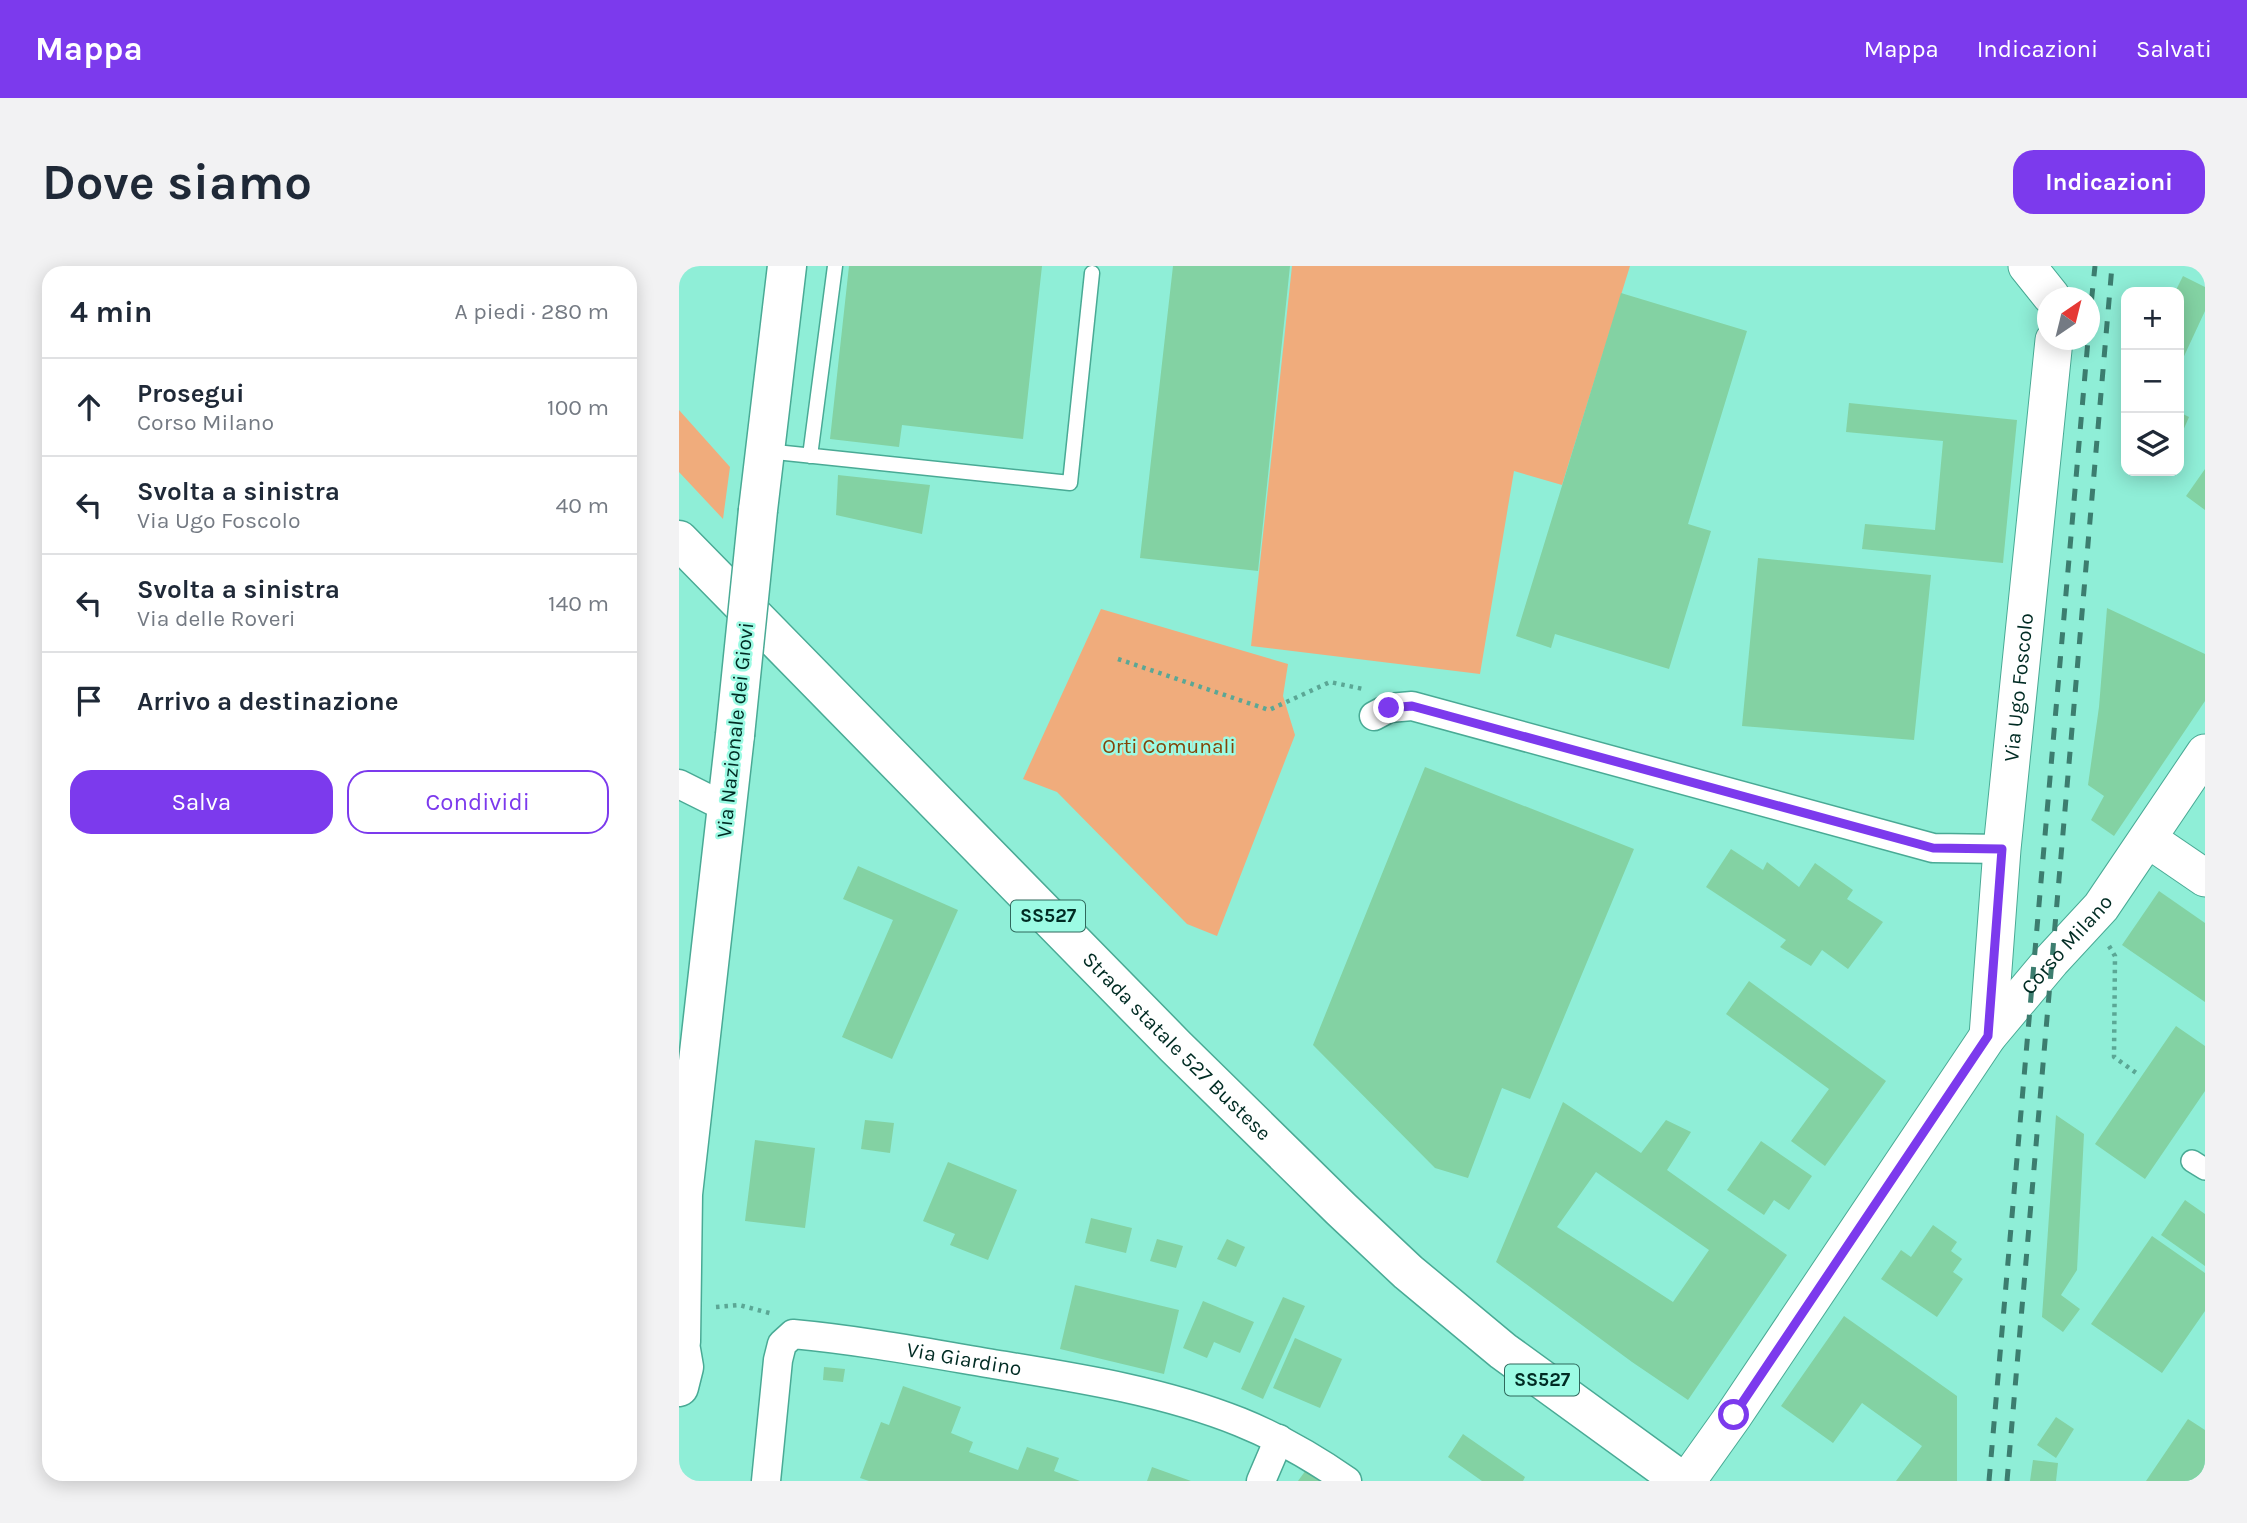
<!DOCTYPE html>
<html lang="it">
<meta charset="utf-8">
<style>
:root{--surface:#fff;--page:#f2f2f3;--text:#1f2937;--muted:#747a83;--line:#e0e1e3;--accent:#7c3aed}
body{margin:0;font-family:Karla,sans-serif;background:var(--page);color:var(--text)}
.controls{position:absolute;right:21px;top:21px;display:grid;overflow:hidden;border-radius:14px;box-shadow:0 4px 18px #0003}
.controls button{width:63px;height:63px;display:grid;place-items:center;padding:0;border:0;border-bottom:2px solid var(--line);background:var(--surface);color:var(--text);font:35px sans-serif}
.compass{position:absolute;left:1358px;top:21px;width:63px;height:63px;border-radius:50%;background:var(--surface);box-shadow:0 4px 18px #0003;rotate:35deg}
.stop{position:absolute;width:21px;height:21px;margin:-16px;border:5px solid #7c3aed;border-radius:50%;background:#fff}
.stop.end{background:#7c3aed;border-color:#fff;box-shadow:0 2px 7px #0008}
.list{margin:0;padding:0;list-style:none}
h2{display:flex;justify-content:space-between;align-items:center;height:91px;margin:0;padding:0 28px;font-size:30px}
h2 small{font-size:23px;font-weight:400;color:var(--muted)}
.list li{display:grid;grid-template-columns:46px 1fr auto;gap:21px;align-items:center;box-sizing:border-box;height:98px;padding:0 28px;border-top:2px solid var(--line)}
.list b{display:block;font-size:26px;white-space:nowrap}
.list p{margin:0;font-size:23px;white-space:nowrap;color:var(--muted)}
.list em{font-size:23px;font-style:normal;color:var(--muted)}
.actions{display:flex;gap:14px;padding:21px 28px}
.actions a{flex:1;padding:16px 0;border:2px solid var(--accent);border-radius:21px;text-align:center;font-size:24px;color:var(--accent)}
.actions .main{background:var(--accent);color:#fff}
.icon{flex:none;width:38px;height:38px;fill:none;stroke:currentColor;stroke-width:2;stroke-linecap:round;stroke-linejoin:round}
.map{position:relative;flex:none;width:1526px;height:1215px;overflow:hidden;border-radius:21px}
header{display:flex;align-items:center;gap:42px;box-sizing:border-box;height:98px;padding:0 35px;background:var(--accent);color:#fff}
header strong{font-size:33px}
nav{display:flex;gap:38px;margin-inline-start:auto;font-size:24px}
.intro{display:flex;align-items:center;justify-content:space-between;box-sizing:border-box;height:168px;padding:0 42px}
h1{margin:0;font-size:49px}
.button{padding:18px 32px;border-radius:21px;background:var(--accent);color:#fff;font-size:24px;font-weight:700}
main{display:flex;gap:42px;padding:0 42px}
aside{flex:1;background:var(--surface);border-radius:21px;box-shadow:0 4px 18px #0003}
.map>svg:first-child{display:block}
.green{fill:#f0ac7c}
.building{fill:#83d2a3;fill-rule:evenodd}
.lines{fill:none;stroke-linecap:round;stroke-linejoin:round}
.service-casing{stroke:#49aa95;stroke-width:17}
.pedestrian-casing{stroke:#49aa95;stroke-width:24}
.minor-casing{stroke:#49aa95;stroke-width:31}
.tertiary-casing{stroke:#49aa95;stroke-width:39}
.secondary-casing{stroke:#49aa95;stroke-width:41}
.primary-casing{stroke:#49aa95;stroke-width:41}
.path{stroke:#5ba795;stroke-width:4.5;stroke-dasharray:3.5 5;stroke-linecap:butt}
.service{stroke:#fff;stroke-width:14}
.pedestrian{stroke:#fff;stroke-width:21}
.minor{stroke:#fff;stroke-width:28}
.tertiary{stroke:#fff;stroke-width:37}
.secondary{stroke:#fff;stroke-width:38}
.primary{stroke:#fff;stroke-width:38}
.rail{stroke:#3c7d6f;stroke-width:5;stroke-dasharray:12 12;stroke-linecap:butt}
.secondary-bridge-casing{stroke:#49aa95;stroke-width:41;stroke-linecap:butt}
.secondary-bridge{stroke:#fff;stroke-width:38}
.route{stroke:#7c3aed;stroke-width:9}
.labels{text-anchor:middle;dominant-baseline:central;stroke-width:5;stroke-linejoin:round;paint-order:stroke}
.shield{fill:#9cfbe4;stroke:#2f695d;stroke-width:2}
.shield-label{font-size:19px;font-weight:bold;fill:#002b23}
.street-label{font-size:21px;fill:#002b23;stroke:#9cfbe4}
.park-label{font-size:21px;fill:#834509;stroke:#9cfbe4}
</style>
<header>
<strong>Mappa</strong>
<nav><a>Mappa</a><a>Indicazioni</a><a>Salvati</a></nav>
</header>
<div class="intro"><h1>Dove siamo</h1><a class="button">Indicazioni</a></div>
<main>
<aside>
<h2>4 min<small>A piedi · 280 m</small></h2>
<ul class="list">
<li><svg class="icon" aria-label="ahead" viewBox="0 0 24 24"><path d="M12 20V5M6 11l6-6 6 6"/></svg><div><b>Prosegui</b><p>Corso Milano</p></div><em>100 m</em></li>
<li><svg class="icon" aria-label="left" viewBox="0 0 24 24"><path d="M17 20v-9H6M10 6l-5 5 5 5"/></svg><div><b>Svolta a sinistra</b><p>Via Ugo Foscolo</p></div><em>40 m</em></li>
<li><svg class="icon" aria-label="left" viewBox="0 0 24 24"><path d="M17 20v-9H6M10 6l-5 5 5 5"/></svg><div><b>Svolta a sinistra</b><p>Via delle Roveri</p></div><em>140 m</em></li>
<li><svg class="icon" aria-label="arrive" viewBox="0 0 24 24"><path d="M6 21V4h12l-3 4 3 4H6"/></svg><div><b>Arrivo a destinazione</b></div></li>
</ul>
<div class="actions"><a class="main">Salva</a><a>Condividi</a></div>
</aside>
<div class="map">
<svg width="1526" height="1215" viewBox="0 0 1526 1215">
<rect width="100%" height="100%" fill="#8feed7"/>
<!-- green -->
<path class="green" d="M613,0H951L883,219L835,205L801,408L572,380Z
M0,144L51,201L44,253L0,206Z
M422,343L609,398L604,430L616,469L538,670L508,658L378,526L344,513Z"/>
<!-- building -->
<path class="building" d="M170,0H363L344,173L223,159L220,181L151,173Z
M494,0H611L579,305L461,292Z
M1504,10L1526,21V45L1500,101V26H1496Z
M942,27L1068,65L1009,258L1032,265L990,403L876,368L872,382L837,370Z
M1170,137L1338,154L1324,297L1183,283L1186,258L1256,264L1264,175L1167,166Z
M1500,146L1510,151L1500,174Z
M1526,203V244L1507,230Z
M159,209L251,219L243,268L157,249Z
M1079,292L1252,309L1235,474L1063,460Z
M1428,342L1526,388V435L1435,570L1412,554L1425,530L1409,519L1420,441Z
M746,501L955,583L851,833L823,822L789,912L756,902L634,779Z
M1052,583L1084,604L1088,596L1120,621L1136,597L1174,624L1168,633L1204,656L1169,703L1143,684L1132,700L1101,681L1107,674L1027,621Z
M179,600L279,644L213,793L163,771L214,654L164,633Z
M1480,625L1526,657V736L1443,679Z
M1070,715L1207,815L1146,900L1112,875L1150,823L1047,748Z
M1497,760L1526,780V825L1466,913L1416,878Z
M884,836L962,887L987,854L1012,866L988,904L1108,989L1009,1134L953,1096L817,996ZM917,906L1030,984L994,1036L878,961Z
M1377,849L1405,868L1398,1004L1382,1029L1401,1043L1384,1066L1363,1051Z
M186,854L215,857L211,887L182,883Z
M76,874L136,882L126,962L66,955Z
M1082,875L1133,910L1110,944L1095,934L1085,949L1048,924Z
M269,896L338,924L309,994L271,979L276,968L244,955Z
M1506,934L1526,948V1000L1482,969Z
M412,952L453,962L447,987L406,977Z
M1254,959L1278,976L1272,985L1283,993L1274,1006L1284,1013L1258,1051L1202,1013L1222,984L1232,991Z
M1473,970L1526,1007V1045L1483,1107L1412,1058Z
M478,973L504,980L497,1002L471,995Z
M548,973L566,981L557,1001L538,993Z
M396,1019L500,1044L485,1108L381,1083Z
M604,1031L626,1040L584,1133L562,1123Z
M524,1035L575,1056L561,1087L535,1076L528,1092L504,1082Z
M1165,1050L1278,1130V1215H1217L1243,1180L1183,1137L1154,1177L1102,1140Z
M616,1072L663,1093L641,1142L594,1122Z
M145,1101L166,1103L164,1116L144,1114Z
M224,1120L282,1141L272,1167L294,1176L290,1186L339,1204L348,1181L380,1192L375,1205L401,1215H190L181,1212L202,1156L210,1159Z
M1377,1151L1395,1163L1377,1192L1358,1179Z
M1509,1153L1526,1164V1215H1467Z
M784,1168L846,1211L844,1215H803L769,1191Z
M1354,1194L1379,1197L1377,1215H1351Z
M473,1201L512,1215H468Z
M627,1204L643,1215H619Z"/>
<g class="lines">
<defs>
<path id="service" d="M87,185L391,217L413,7
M131,190L156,0"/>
<path id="pedestrian" d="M1513,895L1526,903"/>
<g id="minor">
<path d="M695,450L710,442L733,440L1254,582L1323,583"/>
<path d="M0,518L48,542"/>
<path id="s1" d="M87,1215L99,1094L103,1078L114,1068C179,1074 244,1086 308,1097C393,1111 481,1124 561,1156C598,1171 635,1192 668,1215"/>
<path d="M582,1215L600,1173"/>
</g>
<g id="tertiary">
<path d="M1348,0L1372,30"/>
<path d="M1469,573L1526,612"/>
<path id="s2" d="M1309,770L1323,583L1375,74"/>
<path id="s3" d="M1008,1215L1055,1149L1309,770L1372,695L1422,641L1526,487"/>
</g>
<path id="secondary" d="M79,244L108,0
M0,1072L5,1101L0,1121
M2,1076L4,928L56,469"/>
<g id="primary">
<path id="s4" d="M0,274L496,780L662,943L729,1006L824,1085L1003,1215"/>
</g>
</defs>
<!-- service casing -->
<use href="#service" class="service-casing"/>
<!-- pedestrian casing -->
<use href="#pedestrian" class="pedestrian-casing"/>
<!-- minor casing -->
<use href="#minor" class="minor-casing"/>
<!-- tertiary casing -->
<use href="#tertiary" class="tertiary-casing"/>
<!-- secondary casing -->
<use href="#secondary" class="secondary-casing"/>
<!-- primary casing -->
<use href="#primary" class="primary-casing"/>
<!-- path -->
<path class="path" d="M439,393L590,444L651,416L684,423
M1430,680L1436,690L1435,791L1460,809
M37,1041L60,1039L94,1048"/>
<!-- service -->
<use href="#service" class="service"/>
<!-- pedestrian -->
<use href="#pedestrian" class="pedestrian"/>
<!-- minor -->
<use href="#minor" class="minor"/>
<!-- tertiary -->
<use href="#tertiary" class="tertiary"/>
<!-- secondary -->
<use href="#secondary" class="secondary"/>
<!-- primary -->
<use href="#primary" class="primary"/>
<!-- rail -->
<path class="rail" d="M1410,58L1416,0
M1310,1215L1409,74
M1328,1215L1433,0"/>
<defs>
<path id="secondary-bridge" d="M56,469L79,244"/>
</defs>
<!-- secondary-bridge casing -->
<use href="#secondary-bridge" class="secondary-bridge-casing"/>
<!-- secondary-bridge -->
<use href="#secondary-bridge" class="secondary-bridge"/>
</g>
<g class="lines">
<!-- route -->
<path class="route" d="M710,442L733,440L1254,582L1323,583L1309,770L1055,1149"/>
</g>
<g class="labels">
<!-- shield labels -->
<g class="shield">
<rect x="332" y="634.5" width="74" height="31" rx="5"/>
<rect x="826" y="1098.5" width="74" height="31" rx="5"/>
</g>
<g class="shield-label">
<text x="369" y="650">SS527</text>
<text x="863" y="1114">SS527</text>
</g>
<!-- street labels -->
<g class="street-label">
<text stroke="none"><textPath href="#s2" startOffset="350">Via Ugo Foscolo</textPath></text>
<text transform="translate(56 464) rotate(-84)">Via Nazionale dei Giovi</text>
<text stroke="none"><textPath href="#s3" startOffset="658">Corso Milano</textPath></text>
<text stroke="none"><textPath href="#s4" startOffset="710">Strada statale 527 Bustese</textPath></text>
<text stroke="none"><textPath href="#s1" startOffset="326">Via Giardino</textPath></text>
</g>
<!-- park labels -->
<g class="park-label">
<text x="490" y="480">Orti Comunali</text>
</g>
</g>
</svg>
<div class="controls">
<button>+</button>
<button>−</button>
<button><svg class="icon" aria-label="layers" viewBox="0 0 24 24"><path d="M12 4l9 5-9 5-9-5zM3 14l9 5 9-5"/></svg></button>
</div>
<svg class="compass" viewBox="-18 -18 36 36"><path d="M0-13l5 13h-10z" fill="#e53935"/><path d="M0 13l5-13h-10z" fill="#747a83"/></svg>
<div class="stop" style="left:1055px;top:1149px"></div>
<div class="stop end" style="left:710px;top:442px"></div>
</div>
</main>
